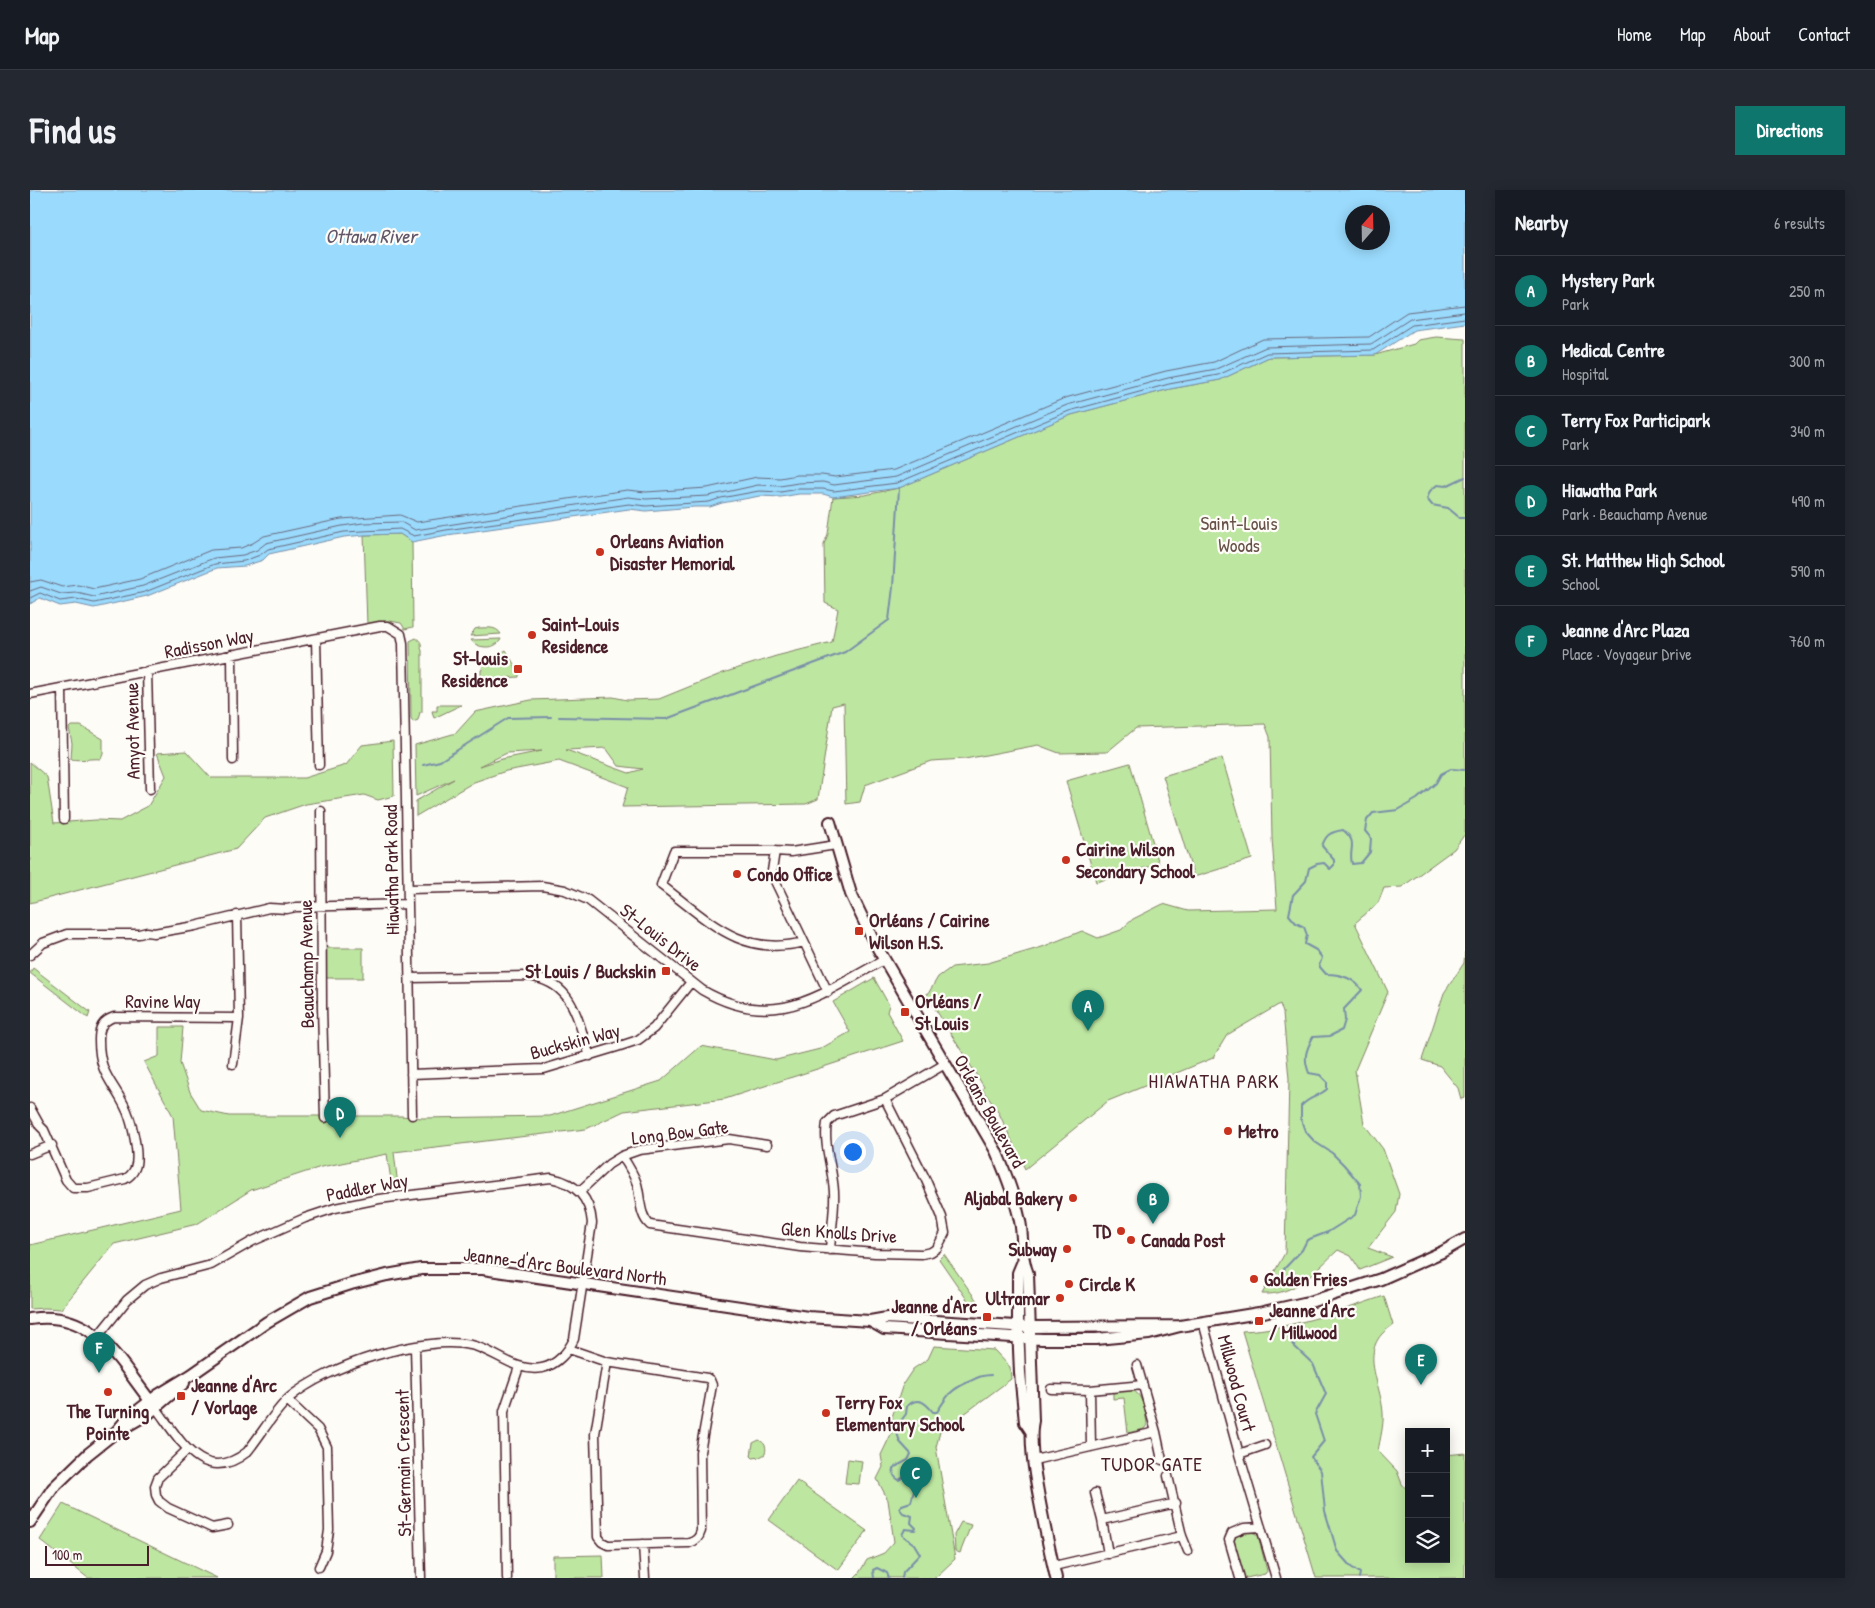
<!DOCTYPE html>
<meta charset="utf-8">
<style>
:root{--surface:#171b24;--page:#242831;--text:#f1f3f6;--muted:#9ea1a6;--line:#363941;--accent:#0f766e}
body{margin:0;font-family:"Patrick Hand",sans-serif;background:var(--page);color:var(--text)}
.controls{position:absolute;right:15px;bottom:15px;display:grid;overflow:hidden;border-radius:0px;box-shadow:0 2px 12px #0003}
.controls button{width:45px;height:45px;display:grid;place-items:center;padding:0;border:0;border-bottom:1px solid var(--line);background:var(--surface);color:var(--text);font:25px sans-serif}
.compass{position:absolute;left:1315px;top:15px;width:45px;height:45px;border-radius:50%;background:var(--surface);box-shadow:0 2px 12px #0003;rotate:20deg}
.scale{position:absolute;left:15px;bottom:12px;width:104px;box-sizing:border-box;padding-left:5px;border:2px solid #4a1f2b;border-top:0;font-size:14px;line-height:18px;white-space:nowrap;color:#4a1f2b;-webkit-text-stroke:4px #fdfcf7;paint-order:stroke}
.you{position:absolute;left:822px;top:961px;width:18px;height:18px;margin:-12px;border:4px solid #fff;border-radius:50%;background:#1a73e8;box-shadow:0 0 0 8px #1a73e833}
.badge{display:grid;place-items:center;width:32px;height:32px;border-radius:50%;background:var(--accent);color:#fff;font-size:16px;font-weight:700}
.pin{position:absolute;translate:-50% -41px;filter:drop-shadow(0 1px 2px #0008)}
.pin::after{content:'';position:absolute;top:26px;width:18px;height:15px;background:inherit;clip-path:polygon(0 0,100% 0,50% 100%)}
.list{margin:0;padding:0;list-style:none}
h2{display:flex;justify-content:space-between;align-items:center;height:65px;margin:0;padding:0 20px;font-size:21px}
h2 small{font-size:16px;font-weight:400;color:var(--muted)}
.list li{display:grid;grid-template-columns:32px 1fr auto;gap:15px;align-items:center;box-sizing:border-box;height:70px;padding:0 20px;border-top:1px solid var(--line)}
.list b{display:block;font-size:19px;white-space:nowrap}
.list p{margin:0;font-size:16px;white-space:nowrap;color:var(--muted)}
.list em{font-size:16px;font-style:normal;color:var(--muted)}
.icon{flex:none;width:28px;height:28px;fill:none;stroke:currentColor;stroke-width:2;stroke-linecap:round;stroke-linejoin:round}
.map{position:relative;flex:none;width:1435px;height:1388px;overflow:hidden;border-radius:0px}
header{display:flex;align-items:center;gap:30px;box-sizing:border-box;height:70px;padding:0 25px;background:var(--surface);border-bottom:1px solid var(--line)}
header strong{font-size:24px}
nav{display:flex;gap:28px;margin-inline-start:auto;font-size:18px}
.intro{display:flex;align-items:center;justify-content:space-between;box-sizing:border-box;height:120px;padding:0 30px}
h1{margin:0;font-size:35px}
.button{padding:12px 22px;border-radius:0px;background:var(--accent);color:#fff;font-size:18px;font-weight:700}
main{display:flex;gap:30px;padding:0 30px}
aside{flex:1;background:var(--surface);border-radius:0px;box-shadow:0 2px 12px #0003}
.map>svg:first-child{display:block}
.green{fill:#bde6a1;stroke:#848266;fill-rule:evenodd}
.water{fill:#9adafc;stroke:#7a8fa8;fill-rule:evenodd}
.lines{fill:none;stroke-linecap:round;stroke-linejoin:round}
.shore{stroke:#6a6a7f;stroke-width:1}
.stream{stroke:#7a8fa8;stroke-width:2}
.street-casing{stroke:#4a1f2b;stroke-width:11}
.secondary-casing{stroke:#4a1f2b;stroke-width:14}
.street{stroke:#fdfcf7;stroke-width:8}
.secondary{stroke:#fdfcf7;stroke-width:10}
.poi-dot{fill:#c8321e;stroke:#fdfcf7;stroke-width:2}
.labels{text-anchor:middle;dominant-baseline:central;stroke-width:4.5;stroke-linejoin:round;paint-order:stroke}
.park-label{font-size:19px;fill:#675148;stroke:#fdfcf7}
.poi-label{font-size:19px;font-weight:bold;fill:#4a1f2b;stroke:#fdfcf7;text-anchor:start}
.street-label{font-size:19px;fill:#4a1f2b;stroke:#fdfcf7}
.water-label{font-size:20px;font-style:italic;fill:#62576a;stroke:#fdfcf7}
.neighbourhood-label{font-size:20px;letter-spacing:1px;fill:#4a1f2b;stroke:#fdfcf7}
</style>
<header>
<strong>Map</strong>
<nav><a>Home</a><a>Map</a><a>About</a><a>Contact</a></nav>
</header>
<div class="intro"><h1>Find us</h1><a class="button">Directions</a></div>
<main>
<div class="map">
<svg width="1435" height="1388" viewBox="0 0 1435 1388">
<rect width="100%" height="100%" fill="#fdfcf7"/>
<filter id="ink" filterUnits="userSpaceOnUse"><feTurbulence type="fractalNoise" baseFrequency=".02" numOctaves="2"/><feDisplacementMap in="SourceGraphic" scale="10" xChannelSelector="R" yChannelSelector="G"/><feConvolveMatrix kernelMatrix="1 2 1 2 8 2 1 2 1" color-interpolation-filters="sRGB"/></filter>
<g filter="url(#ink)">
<!-- green -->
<path class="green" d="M1406,147L1435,149V644L1424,659L1372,697L1354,698L1348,713L1325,733L1358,802L1325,880L1334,934L1353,959L1369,1004L1366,1022L1338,1058L1362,1067L1330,1080L1321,1066L1308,1060C1285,1081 1265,1106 1232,1104L1255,1063L1259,889L1253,823L1250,814L1197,845L1183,868L1078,911L995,979L968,921L952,899L954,897L896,804H898L908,787L922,777L958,773L1012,757L1052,741L1068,748L1091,740L1103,729L1133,714L1158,721L1247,719L1242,648L1240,547L1235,534L1106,538L1077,562L1029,563L1008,555L935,569L901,571L835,595L830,612L816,614L814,513L802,516L788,609L776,614L592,617L598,597L529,571L476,581L444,592L386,626V611L424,589L386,606L385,555L426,543L445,522L501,510L583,507L597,510L629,509L693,483L746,466L802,452L808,419L795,413L794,354L798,344L803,307L835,305L869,298L1041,225L1140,199L1190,190L1239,167L1345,165L1384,154L1388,150ZM576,558L589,576L613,579L599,583L536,560ZM512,561L472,569L450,576L477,563Z
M370,344L382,352L383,437L375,439L371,433L360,431L337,435L334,345Z
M449,438C457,438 466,436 471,444L440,446L445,439Z
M386,448C391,451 392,454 391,459L392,460V522H390L388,530L383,532L381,528L380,451Z
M471,449C466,460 447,459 441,450Z
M476,460L489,483V487L474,488L457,493L451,485V480H452L453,471L455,467L468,465Z
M407,515H431L404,528L402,521H407Z
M41,536H51L73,549V564L71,569C60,568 51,571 41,569L42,553L39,538Z
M363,551L364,606L348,610L334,605L276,614L235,628L206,659L0,713V572L17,587L24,633L66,630L90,631L118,616L136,586L127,563L156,561L181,588H274L316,575L332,555Z
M1192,568L1222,669L1164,687L1133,586Z
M1100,573L1129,674L1066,692L1036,591Z
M296,758H333V788H296Z
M1435,762V908L1431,909L1428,898L1410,876L1392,870L1414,803L1434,773Z
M3,778L60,822L58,828L0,783Z
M844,788L859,815L857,822L873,851L695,909L594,921L556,939L364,962L368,996L362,997L357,964L291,977L221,1000L167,1034L84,1054L31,1119L15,1118L0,1119V1055L151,1019L143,926L114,872L129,866V837H153L150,873L160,902L171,920L199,926H371L392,928L520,926L631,891L671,856L746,870L790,859L820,842L803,812Z
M914,1064L947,1111H938L909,1069Z
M1354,1106L1363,1135C1326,1158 1351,1191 1353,1223C1354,1235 1350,1249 1348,1261L1367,1281L1372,1294L1379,1302V1369H1416V1265L1435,1263V1388H1286L1212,1141C1261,1139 1307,1122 1354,1106Z
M904,1156L964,1160L980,1177L981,1189L910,1242L906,1257L925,1369L905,1388H824L829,1383L837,1370L854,1363L864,1352L858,1310L847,1289L853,1277L851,1265L863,1240L862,1227L873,1194L883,1179L898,1169Z
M1101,1200C1113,1202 1116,1225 1117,1235L1114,1239L1098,1243L1094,1208L1083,1209V1202Z
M729,1250C735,1253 737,1257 735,1264L730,1267L723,1268L721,1266L723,1253Z
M818,1269L832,1271L829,1294L815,1293Z
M767,1291L837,1341L808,1380L739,1330Z
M33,1314L187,1388H58L10,1350Z
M931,1332L941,1335L930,1363L925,1361L924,1345Z
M1220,1341L1228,1345L1237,1381L1235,1384L1216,1388L1213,1386L1203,1350V1348Z
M573,1365L574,1388H523V1366Z"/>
<!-- water -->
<path class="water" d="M0,0H1435V133L1384,140L1345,165L1239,167L1190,190L1140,199L1041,225L869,298L803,307L793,304H769L751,307L730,306L692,313L680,317H664L616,321L599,319L417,345L382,352L370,344L334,345L314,347L239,364L233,370L215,376L187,378L117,406L64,418L46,414L30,416L10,408L0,414ZM1322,22H1352V52H1322Z"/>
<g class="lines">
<!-- shore -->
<path class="shore" d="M0,392L11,390L32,397L48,395L64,399L110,389L181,360L211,358L223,353L234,346L311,329L370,325L387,332L597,300L616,302L677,298L727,287L750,288L767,285H792L805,287L864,280L1035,208L1136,181L1184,172L1233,149L1339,147L1377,122L1435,115
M0,401L11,397L31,404L47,403L64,407L113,396L184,368L213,365L227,360L236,353L312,336L333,333L371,332L385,340L598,307L616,309L678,306L728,295L750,296L768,293L793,292L804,295L866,287L1037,215L1138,188L1186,179L1236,157L1341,154L1380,129L1435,122
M0,408L10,403L30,411L46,409L64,413L115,402L185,374L214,371L230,365L238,359L314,342L370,339L384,346L416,340L599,314L616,316L679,312L691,308L729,301L751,302L768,299H793L804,301L867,293L1039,221L1139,194L1188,185L1237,163L1343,160L1382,135L1435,128"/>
<!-- stream -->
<path class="stream" d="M1435,287L1416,296L1407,295L1400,301L1397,309L1402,315L1418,318L1430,328H1435
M529,527L636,529L815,462L859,430L863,397L869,298
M393,575L410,571L478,528L521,527
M1246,1096L1253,1080L1272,1060L1277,1050L1298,1042L1325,1025L1331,1006L1330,994L1314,975L1302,963L1285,952L1275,941L1271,930V916C1279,907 1288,907 1297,899V892L1290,885L1279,883C1273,868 1276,860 1283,847L1300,846L1312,840L1315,830L1314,819L1332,800C1324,788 1311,784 1296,784L1289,776L1292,768L1286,760L1275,754L1277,745L1274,737L1266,733L1259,725L1263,705L1276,691L1279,678L1287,674L1294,673L1300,679L1304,675V670L1292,656C1296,644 1301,642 1313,640C1329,653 1318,658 1322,674L1331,673L1340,662L1341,648L1335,641L1337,630L1343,623L1368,620L1387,609L1406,593L1411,584L1421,579L1435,580
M1256,1142L1263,1155L1283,1174L1296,1204L1285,1224L1294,1251L1281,1267L1291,1281L1295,1321L1307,1361L1321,1377L1330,1383L1329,1388
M844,1388L843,1380L847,1378L857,1383L859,1388
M872,1388L873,1382L890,1364L884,1354L872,1345L875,1339L885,1340L886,1338L881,1333L882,1326L873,1323L869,1318L872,1315L881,1312L884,1301L887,1299L891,1294L885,1290L882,1284H878L869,1290C863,1287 862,1283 865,1277L878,1270L881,1264L870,1252L867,1243L870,1232L876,1224L877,1216C888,1206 895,1212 903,1222H907C918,1205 919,1201 938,1192C949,1187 948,1186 961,1185"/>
<defs>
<path id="street" d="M286,449L289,575
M202,464L203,570
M117,481L120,599
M32,498L34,629
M0,504L350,436H358L371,444L373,453L382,925
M291,621L292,817L295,928
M745,661L742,681L745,691L798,802
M378,699L512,696L535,700L558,710L672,800C746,843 790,804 854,770
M774,752C711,768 678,730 631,695L644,661H745L761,662L806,655
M0,765L13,753L37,744H109L117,742L124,743L165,736L239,718L257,719L266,717L378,714
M380,788L498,786C545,793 546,828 560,866
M203,874L209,828L207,725
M381,884L514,879L587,857L608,850L624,838L661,792
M0,918L10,936L14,940L36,990L43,998H58L95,989C99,987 103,983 105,978C110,966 102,933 97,921C84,892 69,886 69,850C69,838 72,831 84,827L209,828
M0,964L22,955
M592,966C598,975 604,985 607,994C611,1009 609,1025 620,1035L770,1057L845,1063L892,1064L901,1062L907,1058L915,1043L912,1027L895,988L855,909
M550,1001L579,974L592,966L609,960L699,949L737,955
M800,1060C801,1041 805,1021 804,1002C803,979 793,955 797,933L804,926L855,909L915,874
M1173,1132L1209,1264L1246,1388
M68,1146L97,1110L115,1095L131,1088L181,1075L223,1051L275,1028L305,1018L349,1009L521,988C546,993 560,1008 562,1033L544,1149C538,1162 527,1175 512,1178C485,1183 465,1160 441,1155C391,1145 298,1175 259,1208C243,1223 231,1245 217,1262C173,1297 149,1248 126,1218
M385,1157L391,1388
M539,1159L577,1172L677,1188L680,1190L682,1195L670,1262L671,1341C669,1348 666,1351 659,1353L578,1355L572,1352L568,1347L565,1244L577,1172
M1107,1175L1126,1242L1132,1270
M1021,1199L1060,1200
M257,1210L288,1239L297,1257L299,1340L296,1361L289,1377
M1061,1257L1060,1200L1113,1195
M157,1260L128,1288L125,1296L126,1305L129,1311L138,1318L182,1338L198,1335
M1209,1264L1235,1255
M1004,1270L1126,1242
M1138,1286L1152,1346L1158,1361
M1065,1303L1072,1330L1146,1313
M1072,1330L1078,1364
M613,1354L615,1388
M1024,1376L1152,1346
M477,1388L474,1221L489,1177
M1210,1388L1199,1350L1202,1343L1214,1338L1231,1337"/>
<path id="secondary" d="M800,632L821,704L843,750L966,961C976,984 985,1007 990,1031C994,1051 990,1065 998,1084L1003,1231C1000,1244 1002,1256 1003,1270C1008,1310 1017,1348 1026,1388
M993,1071L988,1083V1136L990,1183L995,1232L1001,1241
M0,1129C67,1118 90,1175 126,1218
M840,1131L854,1139L1012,1149H1066L1119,1144L1150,1136L1229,1123L1283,1111L1351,1089L1412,1062L1435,1049
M90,1240L118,1224L154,1193
M0,1332L23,1298L58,1264L87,1241L97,1229L128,1205L161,1185L237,1132L280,1107L321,1094L357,1085L391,1079H453L778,1127L840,1131L857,1128L1000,1137L1150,1136"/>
</defs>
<!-- street casing -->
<use href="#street" class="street-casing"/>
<!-- secondary casing -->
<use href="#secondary" class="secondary-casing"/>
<!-- street -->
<use href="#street" class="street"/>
<!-- secondary -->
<use href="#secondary" class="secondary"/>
</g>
</g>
<!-- markers -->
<g class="poi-dot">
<circle cx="570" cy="362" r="5"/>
<circle cx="502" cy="445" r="5"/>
<rect x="483" y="474" width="10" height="10" rx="2.5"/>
<circle cx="1036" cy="670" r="5"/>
<circle cx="707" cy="684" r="5"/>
<rect x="824" y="736" width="10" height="10" rx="2.5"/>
<rect x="631" y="776" width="10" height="10" rx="2.5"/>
<rect x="870" y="817" width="10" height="10" rx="2.5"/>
<circle cx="1198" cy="941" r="5"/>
<circle cx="1043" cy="1008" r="5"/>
<circle cx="1091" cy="1041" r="5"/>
<circle cx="1101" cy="1050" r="5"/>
<circle cx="1037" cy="1059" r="5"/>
<circle cx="1224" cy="1089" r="5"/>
<circle cx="1039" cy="1094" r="5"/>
<circle cx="1030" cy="1108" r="5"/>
<rect x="952" y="1122" width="10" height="10" rx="2.5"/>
<rect x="1224" y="1126" width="10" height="10" rx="2.5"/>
<circle cx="78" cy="1202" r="5"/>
<rect x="146" y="1201" width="10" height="10" rx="2.5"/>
<circle cx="796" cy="1223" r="5"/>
</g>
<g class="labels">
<!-- park labels -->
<g class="park-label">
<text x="1209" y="333">Saint-Louis<tspan x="1209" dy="22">Woods</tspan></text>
</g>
<!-- poi labels -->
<g class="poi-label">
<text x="580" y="351">Orleans Aviation<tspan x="580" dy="22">Disaster Memorial</tspan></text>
<text x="512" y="434">Saint-Louis<tspan x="512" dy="22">Residence</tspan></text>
<text x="478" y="468" text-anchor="end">St-louis<tspan x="478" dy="22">Residence</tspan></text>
<text x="1046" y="659">Cairine Wilson<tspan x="1046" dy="22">Secondary School</tspan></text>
<text x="717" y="684">Condo Office</text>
<text x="839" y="730">Orléans / Cairine<tspan x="839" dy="22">Wilson H.S.</tspan></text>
<text x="626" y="781" text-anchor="end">St Louis / Buckskin</text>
<text x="885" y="811">Orléans /<tspan x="885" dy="22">St Louis</tspan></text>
<text x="1208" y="941">Metro</text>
<text x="1033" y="1008" text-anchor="end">Aljabal Bakery</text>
<text x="1081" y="1041" text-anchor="end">TD</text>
<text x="1111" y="1050">Canada Post</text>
<text x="1027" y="1059" text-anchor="end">Subway</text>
<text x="1234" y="1089">Golden Fries</text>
<text x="1049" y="1094">Circle K</text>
<text x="1020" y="1108" text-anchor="end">Ultramar</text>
<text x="947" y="1116" text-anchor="end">Jeanne d'Arc<tspan x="947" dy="22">/ Orléans</tspan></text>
<text x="1239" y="1120">Jeanne d'Arc<tspan x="1239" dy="22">/ Millwood</tspan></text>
<text x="161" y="1195">Jeanne d'Arc<tspan x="161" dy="22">/ Vorlage</tspan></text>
<text x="806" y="1212">Terry Fox<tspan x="806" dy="22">Elementary School</tspan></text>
<text x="78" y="1221" text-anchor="middle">The Turning<tspan x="78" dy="22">Pointe</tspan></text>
</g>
<!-- street labels -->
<g class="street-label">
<text transform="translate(179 453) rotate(-11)">Radisson Way</text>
<text transform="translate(102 541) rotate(-91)">Amyot Avenue</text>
<text transform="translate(361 680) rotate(-91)">Hiawatha Park Road</text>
<text transform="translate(631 747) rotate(38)">St-Louis Drive</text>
<text transform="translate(276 774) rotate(-91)">Beauchamp Avenue</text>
<text x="133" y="811">Ravine Way</text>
<text transform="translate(545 851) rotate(-15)">Buckskin Way</text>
<text transform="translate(960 921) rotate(61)">Orléans Boulevard</text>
<text transform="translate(650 942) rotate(-7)">Long Bow Gate</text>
<text transform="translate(337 997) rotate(-11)">Paddler Way</text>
<text transform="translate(809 1042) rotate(4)">Glen Knolls Drive</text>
<text transform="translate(535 1076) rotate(7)">Jeanne-d'Arc Boulevard North</text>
<text transform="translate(1207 1193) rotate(75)">Millwood Court</text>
<text transform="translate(373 1273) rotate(-91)">St-Germain Crescent</text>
</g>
<!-- water labels -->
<g class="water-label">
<text x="341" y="45">Ottawa River</text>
</g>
<!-- neighbourhood labels -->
<g class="neighbourhood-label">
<text x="1184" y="890">HIAWATHA PARK</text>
<text x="1122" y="1273">TUDOR GATE</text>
</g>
</g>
</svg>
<div class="controls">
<button>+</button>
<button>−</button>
<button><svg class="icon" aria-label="layers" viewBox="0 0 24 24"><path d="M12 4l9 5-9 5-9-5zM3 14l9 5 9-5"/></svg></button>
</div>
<svg class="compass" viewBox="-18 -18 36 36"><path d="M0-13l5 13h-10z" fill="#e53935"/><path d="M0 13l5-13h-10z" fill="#9ea1a6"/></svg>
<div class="scale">100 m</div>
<div class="you"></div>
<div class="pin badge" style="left:1058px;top:841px">A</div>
<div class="pin badge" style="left:1123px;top:1034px">B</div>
<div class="pin badge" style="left:886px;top:1308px">C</div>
<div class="pin badge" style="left:310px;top:948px">D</div>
<div class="pin badge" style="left:1391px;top:1195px">E</div>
<div class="pin badge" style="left:69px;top:1183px">F</div>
</div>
<aside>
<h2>Nearby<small>6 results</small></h2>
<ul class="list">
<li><span class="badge">A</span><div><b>Mystery Park</b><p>Park</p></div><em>250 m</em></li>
<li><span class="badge">B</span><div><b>Medical Centre</b><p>Hospital</p></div><em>300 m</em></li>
<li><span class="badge">C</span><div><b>Terry Fox Participark</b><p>Park</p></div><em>340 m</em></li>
<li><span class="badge">D</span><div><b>Hiawatha Park</b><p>Park · Beauchamp Avenue</p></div><em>490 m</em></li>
<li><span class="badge">E</span><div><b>St. Matthew High School</b><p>School</p></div><em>590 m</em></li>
<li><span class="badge">F</span><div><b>Jeanne d'Arc Plaza</b><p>Place · Voyageur Drive</p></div><em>760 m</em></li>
</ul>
</aside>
</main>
